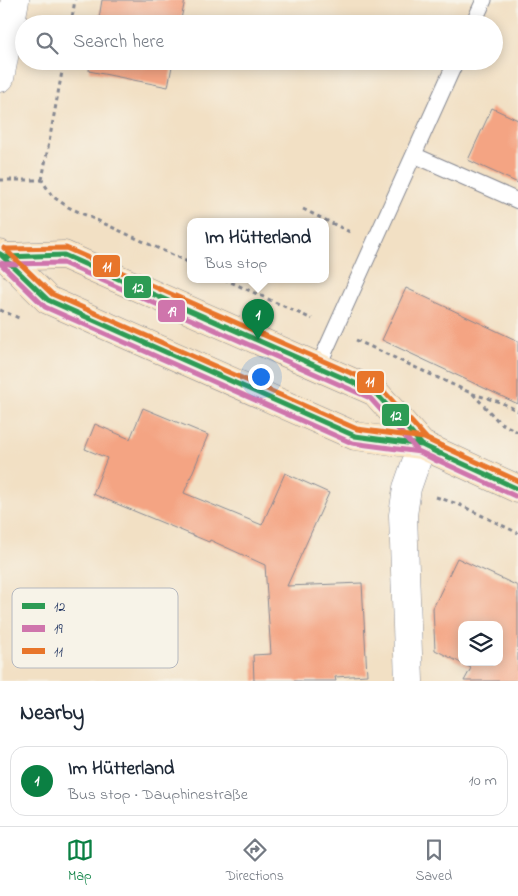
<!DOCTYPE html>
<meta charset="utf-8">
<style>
:root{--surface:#fff;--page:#f6f6f7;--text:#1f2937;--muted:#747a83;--line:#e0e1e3;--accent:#0b8043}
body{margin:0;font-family:"Indie Flower",sans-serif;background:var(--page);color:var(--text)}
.controls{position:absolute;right:15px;bottom:15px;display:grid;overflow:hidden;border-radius:10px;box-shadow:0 2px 12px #0003}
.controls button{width:45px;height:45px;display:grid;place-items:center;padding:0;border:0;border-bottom:1px solid var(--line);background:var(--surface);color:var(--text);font:25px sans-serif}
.you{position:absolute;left:260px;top:376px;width:18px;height:18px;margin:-12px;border:4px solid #fff;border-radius:50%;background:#1a73e8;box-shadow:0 0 0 8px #1a73e833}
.badge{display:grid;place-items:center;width:32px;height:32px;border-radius:50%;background:var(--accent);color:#fff;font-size:16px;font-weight:700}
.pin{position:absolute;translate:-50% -41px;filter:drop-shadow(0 1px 2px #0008)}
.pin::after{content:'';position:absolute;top:26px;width:18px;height:15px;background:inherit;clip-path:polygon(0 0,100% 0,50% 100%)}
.popup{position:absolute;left:187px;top:218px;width:142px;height:65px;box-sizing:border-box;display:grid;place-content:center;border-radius:10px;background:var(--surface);filter:drop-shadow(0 1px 4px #0005);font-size:16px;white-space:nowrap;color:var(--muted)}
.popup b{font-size:19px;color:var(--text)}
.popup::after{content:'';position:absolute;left:50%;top:100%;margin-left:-10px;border:10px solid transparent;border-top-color:var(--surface)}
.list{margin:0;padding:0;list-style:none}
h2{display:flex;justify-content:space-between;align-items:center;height:65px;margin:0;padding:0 20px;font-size:21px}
h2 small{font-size:16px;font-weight:400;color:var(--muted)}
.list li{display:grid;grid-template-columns:32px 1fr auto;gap:15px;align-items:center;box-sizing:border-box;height:70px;margin:0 10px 10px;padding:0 10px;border:1px solid var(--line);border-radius:15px}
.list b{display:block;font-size:19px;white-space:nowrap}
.list p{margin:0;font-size:16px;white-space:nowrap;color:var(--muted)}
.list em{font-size:16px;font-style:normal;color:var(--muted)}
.icon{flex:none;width:28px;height:28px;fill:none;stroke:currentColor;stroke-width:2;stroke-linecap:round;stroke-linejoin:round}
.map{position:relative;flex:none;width:518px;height:681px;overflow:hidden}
.search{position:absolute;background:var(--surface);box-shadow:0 2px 12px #0003;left:15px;right:15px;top:15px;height:55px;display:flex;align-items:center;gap:12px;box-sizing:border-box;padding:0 18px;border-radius:28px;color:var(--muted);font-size:19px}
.sheet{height:145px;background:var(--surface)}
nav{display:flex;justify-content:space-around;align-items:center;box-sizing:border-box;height:70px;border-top:1px solid var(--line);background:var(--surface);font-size:14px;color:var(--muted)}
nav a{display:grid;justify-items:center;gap:2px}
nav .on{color:var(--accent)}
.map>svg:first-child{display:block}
.building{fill:#f4a483;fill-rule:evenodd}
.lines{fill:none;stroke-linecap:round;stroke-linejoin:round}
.service-casing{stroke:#868891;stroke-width:17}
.minor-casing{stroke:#868891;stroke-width:29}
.tertiary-casing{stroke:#868891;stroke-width:29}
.secondary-casing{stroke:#868891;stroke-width:29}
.path{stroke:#868891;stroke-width:3;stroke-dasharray:4 4;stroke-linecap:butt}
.service{stroke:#fff;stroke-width:15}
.minor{stroke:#fff;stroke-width:28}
.tertiary{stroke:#fff;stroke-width:28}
.secondary{stroke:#fce6c4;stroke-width:28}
.bus-1-casing{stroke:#f7f3e8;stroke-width:9}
.bus-2-casing{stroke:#f7f3e8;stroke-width:9}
.bus-3-casing{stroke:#f7f3e8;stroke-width:9}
.bus-1{stroke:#2d9b54;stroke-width:5}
.bus-2{stroke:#cf75ac;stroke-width:5}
.bus-3{stroke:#e8752a;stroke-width:5}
.key{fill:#f7f3e8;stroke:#b5b8bf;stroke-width:1}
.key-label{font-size:14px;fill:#1b2f5e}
.line-badge{stroke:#f7f3e8;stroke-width:2}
.badge-label{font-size:14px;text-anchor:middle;font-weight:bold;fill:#fff}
</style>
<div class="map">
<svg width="518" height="681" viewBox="0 0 518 681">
<rect width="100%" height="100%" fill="#f7f3e8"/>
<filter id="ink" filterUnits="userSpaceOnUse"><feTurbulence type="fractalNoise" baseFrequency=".02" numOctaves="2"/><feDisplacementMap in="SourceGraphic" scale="10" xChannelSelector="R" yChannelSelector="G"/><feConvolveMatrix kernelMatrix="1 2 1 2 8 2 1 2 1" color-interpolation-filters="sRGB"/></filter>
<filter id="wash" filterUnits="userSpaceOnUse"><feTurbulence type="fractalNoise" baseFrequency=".0096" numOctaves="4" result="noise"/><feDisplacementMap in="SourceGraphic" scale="20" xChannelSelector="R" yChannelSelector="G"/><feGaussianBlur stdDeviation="1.12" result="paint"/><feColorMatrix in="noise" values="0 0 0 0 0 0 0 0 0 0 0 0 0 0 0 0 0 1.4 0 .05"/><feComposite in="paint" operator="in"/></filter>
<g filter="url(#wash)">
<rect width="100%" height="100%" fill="#f2e0c4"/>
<g id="blocks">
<!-- building -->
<path class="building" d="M102,0H185L180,24H98Z
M90,61H173L168,87L89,71Z
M492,108L518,120V183L468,160Z
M406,288L518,341V404L382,340Z
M143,408L208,435L184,493L262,525L285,473L329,493L287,586L362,583L367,675L335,677L336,681H254L253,655L271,654L265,565L210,540L209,542L93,494L107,458L85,449L95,424L130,439Z
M457,558L518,586V681H464L471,668L435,650L433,608ZM462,625H499V662H462Z"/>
</g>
</g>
<g filter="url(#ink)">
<use href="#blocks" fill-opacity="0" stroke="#868891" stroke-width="1"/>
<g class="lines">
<defs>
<path id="service" d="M473,24L484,0
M414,155L518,201
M318,367L456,61"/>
<path id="minor" d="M409,681L403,515L407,488L422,445"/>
<path id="tertiary" d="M0,78L15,0"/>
<path id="secondary" d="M0,254L5,257L64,255L375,392L422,445
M5,257L48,300L355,436L422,445L518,489"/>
</defs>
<!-- service casing -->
<use href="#service" class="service-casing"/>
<!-- minor casing -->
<use href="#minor" class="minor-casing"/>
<!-- tertiary casing -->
<use href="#tertiary" class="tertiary-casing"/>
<!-- secondary casing -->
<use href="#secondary" class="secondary-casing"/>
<!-- path -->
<path class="path" d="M71,24L75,0
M0,180H42L52,196L68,207L190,263
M42,180L64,61
M303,209L352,233
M224,279L312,319
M0,310L19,318
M356,340L473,394L500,402L518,411
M473,394L499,422L518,432
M436,497L458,504L518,533"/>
<!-- service -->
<use href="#service" class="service"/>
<!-- minor -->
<use href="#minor" class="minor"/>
<!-- tertiary -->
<use href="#tertiary" class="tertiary"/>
<!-- secondary -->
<use href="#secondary" class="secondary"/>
<defs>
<path id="bus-1" d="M0,254L5,257L64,255L375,392L422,445L518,489
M0,254L48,300L355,436L422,445L440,454"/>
<path id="bus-2" d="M0,263L5,264L63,263L370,398L418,451L515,496
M0,263L45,307L352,443L420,452L437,461"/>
<path id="bus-3" d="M4,248L7,249L66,248L378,385L427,439L518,481
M4,248L52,294L357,429L424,438L443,447"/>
</defs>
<!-- bus-1 casing -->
<use href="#bus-1" class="bus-1-casing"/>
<!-- bus-2 casing -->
<use href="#bus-2" class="bus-2-casing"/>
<!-- bus-3 casing -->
<use href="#bus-3" class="bus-3-casing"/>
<!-- bus-1 -->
<use href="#bus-1" class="bus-1"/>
<!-- bus-2 -->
<use href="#bus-2" class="bus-2"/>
<!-- bus-3 -->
<use href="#bus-3" class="bus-3"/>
</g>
</g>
<!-- legend -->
<rect x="12" y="588" width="166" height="80" rx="8" class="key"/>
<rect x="22" y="603" width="23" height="6" fill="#2d9b54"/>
<rect x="22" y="625" width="23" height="7" fill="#cf75ac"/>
<rect x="22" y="648" width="23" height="6" fill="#e8752a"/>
<g class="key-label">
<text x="54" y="611">12</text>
<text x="54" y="633">19</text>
<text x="54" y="656">11</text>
</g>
<g class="line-badge">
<rect x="92" y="254" width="29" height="24" rx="5" fill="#e8752a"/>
<rect x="123" y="275" width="29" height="24" rx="5" fill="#2d9b54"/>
<rect x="157" y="299" width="29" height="24" rx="5" fill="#cf75ac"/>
<rect x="356" y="370" width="29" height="24" rx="5" fill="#e8752a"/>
<rect x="381" y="403" width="29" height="24" rx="5" fill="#2d9b54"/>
</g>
<g class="badge-label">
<text x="107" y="271">11</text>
<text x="138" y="292">12</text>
<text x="172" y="316">19</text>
<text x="370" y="386">11</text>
<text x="396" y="420">12</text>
</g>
</svg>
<div class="controls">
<button><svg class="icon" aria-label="layers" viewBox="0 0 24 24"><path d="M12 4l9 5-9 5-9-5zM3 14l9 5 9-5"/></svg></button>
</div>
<div class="you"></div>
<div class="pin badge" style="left:258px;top:340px">1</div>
<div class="popup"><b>Im Hütterland</b>Bus stop</div>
<div class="search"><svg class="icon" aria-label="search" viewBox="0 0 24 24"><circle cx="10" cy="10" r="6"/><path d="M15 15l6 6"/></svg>Search here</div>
</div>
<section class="sheet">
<h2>Nearby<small></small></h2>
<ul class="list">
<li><span class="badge">1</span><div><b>Im Hütterland</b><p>Bus stop · Dauphinestraße</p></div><em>10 m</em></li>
</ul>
</section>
<nav>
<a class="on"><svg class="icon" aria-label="map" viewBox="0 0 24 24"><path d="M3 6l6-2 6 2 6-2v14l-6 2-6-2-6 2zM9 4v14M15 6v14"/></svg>Map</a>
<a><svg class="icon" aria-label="directions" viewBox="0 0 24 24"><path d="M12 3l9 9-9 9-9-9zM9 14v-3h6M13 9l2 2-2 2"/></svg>Directions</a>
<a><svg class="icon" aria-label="saved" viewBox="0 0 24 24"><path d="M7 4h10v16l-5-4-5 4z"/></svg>Saved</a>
</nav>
